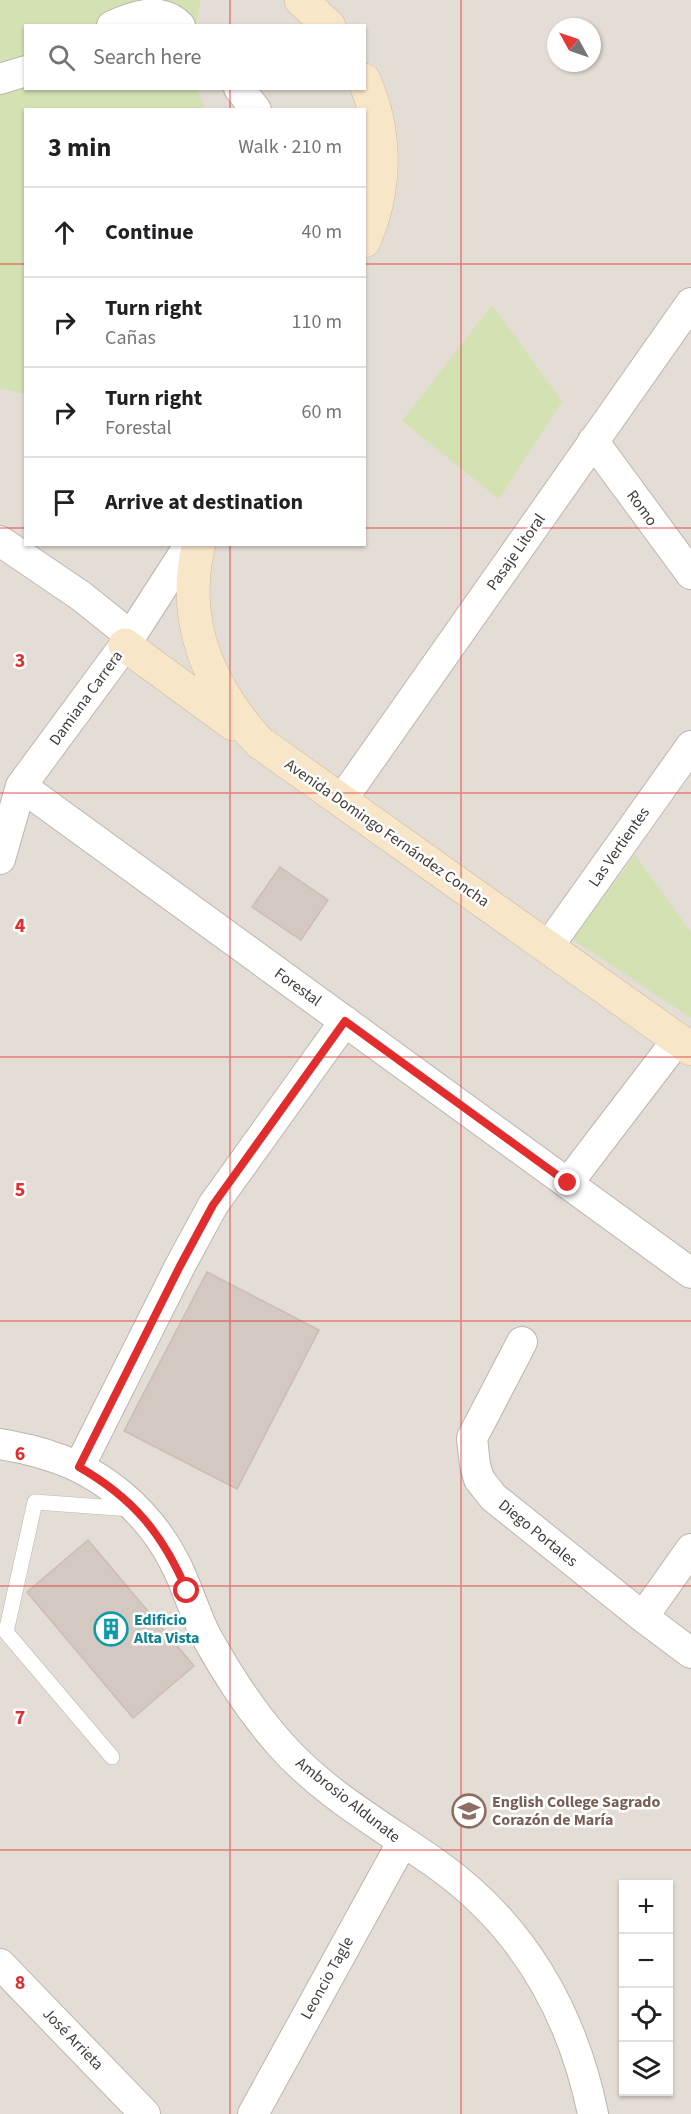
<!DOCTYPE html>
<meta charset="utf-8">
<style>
:root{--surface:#fff;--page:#f2f2f2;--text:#202124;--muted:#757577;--line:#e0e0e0}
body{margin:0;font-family:"Source Sans 3",sans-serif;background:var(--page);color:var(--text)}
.controls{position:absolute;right:18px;bottom:18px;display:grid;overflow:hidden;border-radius:0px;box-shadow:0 2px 4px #0004}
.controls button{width:54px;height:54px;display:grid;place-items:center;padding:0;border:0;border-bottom:2px solid var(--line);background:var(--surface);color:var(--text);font:30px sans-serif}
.compass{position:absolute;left:547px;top:18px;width:54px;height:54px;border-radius:50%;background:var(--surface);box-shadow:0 2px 4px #0004;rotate:310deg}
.stop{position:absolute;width:18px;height:18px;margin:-14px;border:4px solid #e12d2d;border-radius:50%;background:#fff}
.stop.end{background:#e12d2d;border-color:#fff;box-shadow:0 2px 6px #0008}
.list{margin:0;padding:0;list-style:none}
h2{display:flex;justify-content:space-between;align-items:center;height:78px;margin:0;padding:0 24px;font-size:26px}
h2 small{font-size:20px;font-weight:400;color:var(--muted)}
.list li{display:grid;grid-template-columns:39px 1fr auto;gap:18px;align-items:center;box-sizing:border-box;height:90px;padding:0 24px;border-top:2px solid var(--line)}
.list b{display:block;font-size:22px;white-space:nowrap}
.list p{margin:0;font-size:20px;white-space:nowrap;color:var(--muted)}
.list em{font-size:20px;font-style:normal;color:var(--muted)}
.icon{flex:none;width:33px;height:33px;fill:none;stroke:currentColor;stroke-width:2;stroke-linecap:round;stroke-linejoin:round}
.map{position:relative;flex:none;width:691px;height:2114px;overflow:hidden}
.search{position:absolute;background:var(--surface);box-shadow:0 2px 4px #0004;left:24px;top:24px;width:342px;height:66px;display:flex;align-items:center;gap:15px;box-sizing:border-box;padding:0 21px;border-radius:0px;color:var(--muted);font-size:22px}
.panel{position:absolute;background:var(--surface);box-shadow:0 2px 4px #0004;left:24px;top:108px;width:342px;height:438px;border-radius:0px}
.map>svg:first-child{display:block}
.residential{fill:#e4ddd5;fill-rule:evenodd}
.green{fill:#d3e1b3}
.building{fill:#d4c9c0;stroke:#cbbdb1;stroke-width:1.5}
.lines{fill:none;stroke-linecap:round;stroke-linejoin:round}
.service-casing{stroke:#beb5ad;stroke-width:16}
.minor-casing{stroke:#beb5ad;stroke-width:32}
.secondary-casing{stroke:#ceba9c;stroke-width:34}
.service{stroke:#fff;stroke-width:15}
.minor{stroke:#fff;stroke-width:30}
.secondary{stroke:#f8e6c9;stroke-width:33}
.route{stroke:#e12d2d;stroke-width:8}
.grid{fill:none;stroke:#e12d2d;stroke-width:1.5;stroke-opacity:0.55}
.labels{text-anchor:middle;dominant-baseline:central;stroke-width:5;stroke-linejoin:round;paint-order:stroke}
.street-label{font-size:16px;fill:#433c36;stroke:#fff}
.culture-label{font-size:16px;font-weight:bold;fill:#0d838f;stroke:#fff;text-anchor:start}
.education-label{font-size:16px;font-weight:bold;fill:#785e54;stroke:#fff;text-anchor:start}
.grid-label{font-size:20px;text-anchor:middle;font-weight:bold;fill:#e12d2d;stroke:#fff;stroke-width:5;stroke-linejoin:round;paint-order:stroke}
</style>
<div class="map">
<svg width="691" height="2114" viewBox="0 0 691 2114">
<rect width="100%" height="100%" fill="#f1ece6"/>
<!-- residential -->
<path class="residential" d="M0,0H691V2114H0ZM26,26H364V88H26ZM556,27H592V63H556ZM26,110H364V544H26ZM624,1884H668V2092H624Z"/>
<!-- green -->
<path class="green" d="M0,0H201L196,25L26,26V88L197,89L205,109L26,110L25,394L0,388Z
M492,305L562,401L499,499L402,421Z
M635,855L691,932V1018L572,939Z"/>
<!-- building -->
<path class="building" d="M280,867L328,900L301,940L252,907Z
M207,1272L319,1330L237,1489L124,1431Z
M88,1540L194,1666L133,1718L27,1592Z"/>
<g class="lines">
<defs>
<path id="service" d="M112,1757L6,1632L35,1502L131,1509"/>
<path id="minor" d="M112,26C134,16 161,6 180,26
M0,79L26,71
M239,88L256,110
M593,441L691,574
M0,541L81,596L131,636
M21,786L691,1273
M341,801L691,303
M0,859L21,786L125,645L190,544
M548,947L691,746
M568,1183L678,1039
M522,1342L472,1438L475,1465L479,1479L493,1497L643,1617L691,1653
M0,1444C17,1447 34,1450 50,1456C103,1472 150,1513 175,1563C187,1586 194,1612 206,1636C227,1674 251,1711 280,1744C323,1793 382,1826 435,1863C522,1924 572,2012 593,2114
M79,1467L180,1266L213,1205L345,1021
M643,1617L691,1549
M0,1964L145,2114
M253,2114L402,1843"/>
<path id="secondary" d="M301,0L329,26
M364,80C387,132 387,189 364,241
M199,544C180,620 209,687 259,742L691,1049
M125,645L233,724"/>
</defs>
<!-- service casing -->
<use href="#service" class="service-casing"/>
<!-- minor casing -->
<use href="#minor" class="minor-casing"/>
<!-- secondary casing -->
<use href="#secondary" class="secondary-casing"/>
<!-- service -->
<use href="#service" class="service"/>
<!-- minor -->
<use href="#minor" class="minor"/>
<!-- secondary -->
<use href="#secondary" class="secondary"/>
</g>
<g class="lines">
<!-- route -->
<path class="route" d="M187,1591C163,1534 133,1498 79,1467L180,1266L213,1205L345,1021L568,1183"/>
</g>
<!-- grid -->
<path class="grid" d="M230,0V26M461,0V2114M230,88V110M0,264H26M364,264H691M0,528H26M364,528H691M230,544V2114M0,793H691M0,1057H691M0,1321H691M0,1586H691M0,1850H691"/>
<!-- icons -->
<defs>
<symbol id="building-ring" viewBox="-11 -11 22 22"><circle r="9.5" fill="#fff" stroke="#0f9aa8" stroke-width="1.5"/><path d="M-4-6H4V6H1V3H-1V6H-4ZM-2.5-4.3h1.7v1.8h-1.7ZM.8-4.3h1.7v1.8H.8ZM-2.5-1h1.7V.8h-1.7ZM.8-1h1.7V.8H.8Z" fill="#0f9aa8"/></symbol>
<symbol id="school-ring" viewBox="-11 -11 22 22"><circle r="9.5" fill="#fff" stroke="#8d6e63" stroke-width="1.5"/><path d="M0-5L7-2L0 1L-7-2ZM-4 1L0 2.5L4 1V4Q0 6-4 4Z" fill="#8d6e63"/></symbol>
</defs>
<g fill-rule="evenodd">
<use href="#building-ring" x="92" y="1610" width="38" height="38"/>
<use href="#school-ring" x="450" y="1792" width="38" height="38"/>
</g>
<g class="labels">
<!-- street labels -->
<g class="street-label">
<text transform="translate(642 508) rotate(54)">Romo</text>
<text transform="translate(516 552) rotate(-55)">Pasaje Litoral</text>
<text transform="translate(86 698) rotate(-54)">Damiana Carrera</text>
<text transform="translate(387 833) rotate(35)">Avenida Domingo Fernández Concha</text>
<text transform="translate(619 847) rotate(-55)">Las Vertientes</text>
<text transform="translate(298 987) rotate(36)">Forestal</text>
<text transform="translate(538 1533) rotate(39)">Diego Portales</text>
<text transform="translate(348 1800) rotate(38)">Ambrosio Aldunate</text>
<text transform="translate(327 1978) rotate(-61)">Leoncio Tagle</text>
<text transform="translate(73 2039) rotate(46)">José Arrieta</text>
</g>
<!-- culture labels -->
<g class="culture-label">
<text x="134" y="1620">Edificio<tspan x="134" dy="18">Alta Vista</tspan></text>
</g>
<!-- education labels -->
<g class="education-label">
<text x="492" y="1802">English College Sagrado<tspan x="492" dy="18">Corazón de María</tspan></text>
</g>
</g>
<g class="grid-label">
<text x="20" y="667">3</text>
<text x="20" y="932">4</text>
<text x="20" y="1196">5</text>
<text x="20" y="1460">6</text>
<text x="20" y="1724">7</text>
<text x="20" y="1989">8</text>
</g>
</svg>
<div class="controls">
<button>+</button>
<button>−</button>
<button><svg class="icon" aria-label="locate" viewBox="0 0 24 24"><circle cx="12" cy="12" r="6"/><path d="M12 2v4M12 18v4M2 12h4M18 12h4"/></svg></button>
<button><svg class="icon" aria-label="layers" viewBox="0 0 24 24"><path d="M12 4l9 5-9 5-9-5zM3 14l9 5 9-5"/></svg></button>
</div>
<svg class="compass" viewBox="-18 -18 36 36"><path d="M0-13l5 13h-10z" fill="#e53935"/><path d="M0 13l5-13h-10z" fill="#757577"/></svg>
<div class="stop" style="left:187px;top:1591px"></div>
<div class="stop end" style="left:568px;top:1183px"></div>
<div class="search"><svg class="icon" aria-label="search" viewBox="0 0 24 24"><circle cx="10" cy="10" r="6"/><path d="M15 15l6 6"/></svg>Search here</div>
<section class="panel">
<h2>3 min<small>Walk · 210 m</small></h2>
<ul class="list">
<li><svg class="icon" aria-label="ahead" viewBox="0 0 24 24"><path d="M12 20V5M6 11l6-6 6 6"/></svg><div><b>Continue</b></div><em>40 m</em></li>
<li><svg class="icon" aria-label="right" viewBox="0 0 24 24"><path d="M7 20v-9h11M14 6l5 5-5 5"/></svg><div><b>Turn right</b><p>Cañas</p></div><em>110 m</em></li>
<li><svg class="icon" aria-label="right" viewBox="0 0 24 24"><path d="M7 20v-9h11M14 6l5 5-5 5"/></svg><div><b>Turn right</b><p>Forestal</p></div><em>60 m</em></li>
<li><svg class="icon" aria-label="arrive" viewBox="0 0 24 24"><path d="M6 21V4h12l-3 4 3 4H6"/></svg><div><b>Arrive at destination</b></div></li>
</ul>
</section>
</div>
